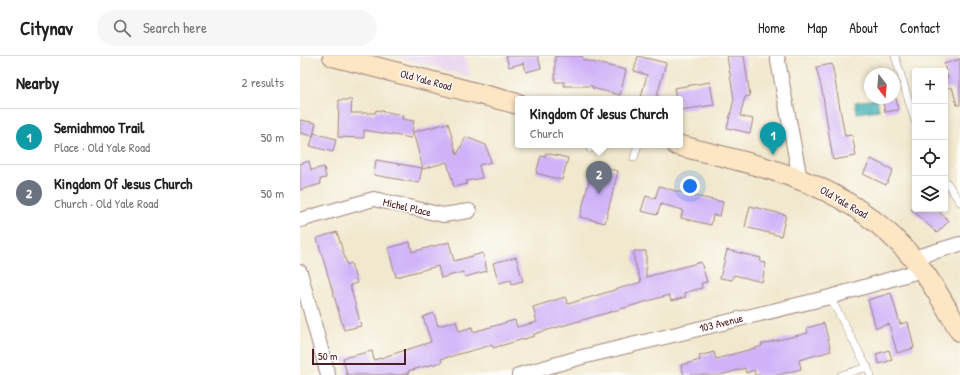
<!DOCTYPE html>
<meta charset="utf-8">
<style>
:root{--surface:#fff;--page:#f6f6f6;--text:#222;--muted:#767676;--line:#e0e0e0;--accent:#111827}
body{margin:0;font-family:"Patrick Hand",sans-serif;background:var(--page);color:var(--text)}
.controls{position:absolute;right:12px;top:12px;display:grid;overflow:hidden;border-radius:4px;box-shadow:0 2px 6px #0003}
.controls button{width:36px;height:36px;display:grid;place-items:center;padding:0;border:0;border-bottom:1px solid var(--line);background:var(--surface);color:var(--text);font:20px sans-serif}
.compass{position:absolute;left:564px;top:12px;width:36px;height:36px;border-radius:50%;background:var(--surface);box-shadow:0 2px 6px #0003;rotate:164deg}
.scale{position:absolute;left:12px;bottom:10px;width:94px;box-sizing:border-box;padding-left:4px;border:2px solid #4a1f2b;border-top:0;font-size:11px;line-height:14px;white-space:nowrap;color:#4a1f2b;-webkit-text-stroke:3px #fdfcf7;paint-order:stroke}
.you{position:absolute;left:390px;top:130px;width:14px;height:14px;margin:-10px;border:3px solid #fff;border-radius:50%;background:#1a73e8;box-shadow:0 0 0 6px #1a73e833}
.badge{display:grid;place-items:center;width:26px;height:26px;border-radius:50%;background:var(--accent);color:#fff;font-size:13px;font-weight:700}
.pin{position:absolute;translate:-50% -33px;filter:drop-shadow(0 1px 2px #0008)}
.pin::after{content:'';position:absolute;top:21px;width:14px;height:12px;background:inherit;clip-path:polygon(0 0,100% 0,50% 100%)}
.popup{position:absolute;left:215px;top:40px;width:168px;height:52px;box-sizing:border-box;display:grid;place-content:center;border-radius:4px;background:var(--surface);filter:drop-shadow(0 1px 3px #0005);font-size:13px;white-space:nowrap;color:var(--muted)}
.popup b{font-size:15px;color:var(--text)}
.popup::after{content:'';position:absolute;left:50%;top:100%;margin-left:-8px;border:8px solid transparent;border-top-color:var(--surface)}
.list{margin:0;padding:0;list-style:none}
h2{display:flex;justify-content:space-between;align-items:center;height:52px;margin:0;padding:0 16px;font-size:17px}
h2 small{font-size:13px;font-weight:400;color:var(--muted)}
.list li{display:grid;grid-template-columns:26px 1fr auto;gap:12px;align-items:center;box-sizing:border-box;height:56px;padding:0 16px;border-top:1px solid var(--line)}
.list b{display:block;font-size:15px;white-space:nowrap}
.list p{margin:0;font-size:13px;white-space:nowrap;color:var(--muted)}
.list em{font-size:13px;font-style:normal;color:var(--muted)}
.icon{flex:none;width:22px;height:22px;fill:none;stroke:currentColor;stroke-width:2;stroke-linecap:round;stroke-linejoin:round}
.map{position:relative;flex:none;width:660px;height:319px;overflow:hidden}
header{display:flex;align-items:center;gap:24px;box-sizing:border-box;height:56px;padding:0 20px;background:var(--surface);border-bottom:1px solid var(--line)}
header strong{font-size:19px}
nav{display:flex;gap:22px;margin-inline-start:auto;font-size:14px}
.search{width:280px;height:36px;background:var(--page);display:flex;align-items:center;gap:10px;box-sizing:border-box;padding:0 14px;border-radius:22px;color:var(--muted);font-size:15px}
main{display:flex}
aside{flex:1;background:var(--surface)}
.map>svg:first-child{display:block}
.built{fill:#e8d2ee}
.water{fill:#3daeb4;stroke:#446670}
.building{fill:#d0b2f8}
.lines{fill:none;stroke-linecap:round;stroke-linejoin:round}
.service-casing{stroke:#9e847c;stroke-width:8}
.minor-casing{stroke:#9e847c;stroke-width:16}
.secondary-casing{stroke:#9e847c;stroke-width:22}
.service{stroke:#fff;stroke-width:7}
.minor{stroke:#fff;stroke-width:14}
.secondary{stroke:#fce6c4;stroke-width:20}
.labels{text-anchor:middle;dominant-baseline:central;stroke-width:3;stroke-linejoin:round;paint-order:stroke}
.street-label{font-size:11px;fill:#4a1f2b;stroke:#fdfcf7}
</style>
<header>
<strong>Citynav</strong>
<div class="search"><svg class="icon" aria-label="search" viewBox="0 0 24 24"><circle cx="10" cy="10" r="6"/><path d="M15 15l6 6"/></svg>Search here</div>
<nav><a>Home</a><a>Map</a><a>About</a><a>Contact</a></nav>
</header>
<main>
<aside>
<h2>Nearby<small>2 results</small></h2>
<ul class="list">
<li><span class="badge" style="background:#0f9aa8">1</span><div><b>Semiahmoo Trail</b><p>Place · Old Yale Road</p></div><em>50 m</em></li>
<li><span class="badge" style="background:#6b7280">2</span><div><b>Kingdom Of Jesus Church</b><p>Church · Old Yale Road</p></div><em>50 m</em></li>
</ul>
</aside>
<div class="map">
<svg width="660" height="319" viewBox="0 0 660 319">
<rect width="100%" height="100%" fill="#fdfcf7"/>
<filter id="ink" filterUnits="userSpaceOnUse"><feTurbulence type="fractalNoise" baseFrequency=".025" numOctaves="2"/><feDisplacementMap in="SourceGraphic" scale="8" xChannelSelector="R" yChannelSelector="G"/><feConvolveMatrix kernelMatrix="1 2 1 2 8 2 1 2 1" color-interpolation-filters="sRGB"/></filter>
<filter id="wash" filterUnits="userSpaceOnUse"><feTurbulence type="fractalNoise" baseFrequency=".012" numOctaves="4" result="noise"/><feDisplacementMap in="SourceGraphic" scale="16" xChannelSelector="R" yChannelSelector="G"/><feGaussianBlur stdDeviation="0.9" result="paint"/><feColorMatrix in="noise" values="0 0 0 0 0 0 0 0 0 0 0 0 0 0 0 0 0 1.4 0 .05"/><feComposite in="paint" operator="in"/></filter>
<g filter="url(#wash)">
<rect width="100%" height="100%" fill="#f1e8ce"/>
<!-- built -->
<path class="built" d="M96,0H165L171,21Z"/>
<!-- water -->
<path class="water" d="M577,43L579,54L557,57L555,46Z"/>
<g id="blocks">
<!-- building -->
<path class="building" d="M206,0H238L241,12L226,16L224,7L209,11Z
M255,0H282L283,4L326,14L320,39L292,32L293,30H264V26H255Z
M338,0L366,7L356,43L341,41L347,19L334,15Z
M427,0H444L450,40L445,41L440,60L453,63L450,77L427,72L434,43Z
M660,3V49H657L652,31L645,33V22H648L644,8Z
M532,8L545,80L552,79L556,100L533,104L522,34L516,11Z
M410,26L414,49L380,54V43H376L374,32Z
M582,42H596L598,54L585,56Z
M39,44H52L51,57H75L76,54L103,59L102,63L114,65L111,82L64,74V82L38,81Z
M0,64L16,67L13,80L0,77Z
M148,67L157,99L166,81L186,89L191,106L179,109L182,122L166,125L167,128L154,131L147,106L123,113L113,76Z
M14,77L36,83L33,96L10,90Z
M246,97L268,102L262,124L236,117L241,100L245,101Z
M571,103L593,114L586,129L563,118Z
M76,104L122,112L119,127L74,119Z
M9,105L11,114L24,111L26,122L20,123L21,128L0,134V108Z
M293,109L318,115L305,167L280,161Z
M359,130L395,141V140L423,146L420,160L413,159L411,169L381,162L383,154L361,148L357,159L341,155L346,140L355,143Z
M450,150L486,159L481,180L445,171Z
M611,153H636L649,165L637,177Z
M37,176L47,209L51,207L57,227L50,229L61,270L44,274L17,182Z
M110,186L112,196L149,186L154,205L183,197L187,215L165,221L163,216L141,222L138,210L96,221L88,192Z
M427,194L461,202L460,206L466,207L462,226L434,219L432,224L420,222Z
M334,195H346V221L401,206L407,226L401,227L402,232L384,237L386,241L371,245L369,239L234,278V280L193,292L192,289L141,303L142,306L108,315L109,317L101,319H47L43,302L72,295L74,304L131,286L123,261L134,257L138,270L156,265L159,275L172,271L173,276L215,264L217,271L237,266L233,251L265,241L268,248L341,226L334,204Z
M216,201L223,225L212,228L211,224L199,227L193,207Z
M591,237L600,268L608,266L614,292L597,297L589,268L576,272L568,244Z
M524,267L531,295L499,304L501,313L478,319H455L454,314L446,317L445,312L421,319H384L381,309L400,304L399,300L414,296L416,303L462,290L461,288L508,277L507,272Z
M589,294L592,304L579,308L576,298Z"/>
</g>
</g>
<g filter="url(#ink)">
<use href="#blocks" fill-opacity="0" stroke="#9e847c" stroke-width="1"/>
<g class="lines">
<defs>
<path id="service" d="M595,0L615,65
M290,93L292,89
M334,102L338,89
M645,124L660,146
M530,241L571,319
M541,319L568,311"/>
<path id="minor" d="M477,0L500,123
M0,164L74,143L143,159L169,155
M613,202L660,188
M0,216L28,319
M219,319L282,301L530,241L622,214"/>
<path id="secondary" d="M33,0L218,48
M377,89C469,112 547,126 612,201C631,223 645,250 660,275"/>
</defs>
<!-- service casing -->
<use href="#service" class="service-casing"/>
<!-- minor casing -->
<use href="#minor" class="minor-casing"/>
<!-- secondary casing -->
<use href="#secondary" class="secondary-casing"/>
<!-- service -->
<use href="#service" class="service"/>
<!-- minor -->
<use href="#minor" class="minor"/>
<!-- secondary -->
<use href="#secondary" class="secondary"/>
</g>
</g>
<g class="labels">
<!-- street labels -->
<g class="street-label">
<text transform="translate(126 24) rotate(15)">Old Yale Road</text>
<text transform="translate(544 146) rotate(30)">Old Yale Road</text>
<text transform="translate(107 151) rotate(13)">Michel Place</text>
<text transform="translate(421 267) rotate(-14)">103 Avenue</text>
</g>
</g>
</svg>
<div class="controls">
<button>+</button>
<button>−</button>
<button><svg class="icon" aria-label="locate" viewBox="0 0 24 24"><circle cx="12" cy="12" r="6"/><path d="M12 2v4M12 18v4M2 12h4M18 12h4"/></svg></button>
<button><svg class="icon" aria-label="layers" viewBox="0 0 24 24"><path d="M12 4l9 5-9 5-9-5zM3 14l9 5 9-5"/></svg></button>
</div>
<svg class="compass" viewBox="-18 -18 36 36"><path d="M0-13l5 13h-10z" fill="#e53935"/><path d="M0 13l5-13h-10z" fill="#767676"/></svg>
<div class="scale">50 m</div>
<div class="you"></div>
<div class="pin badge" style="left:473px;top:99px;background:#0f9aa8">1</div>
<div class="pin badge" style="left:299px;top:138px;background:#6b7280">2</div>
<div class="popup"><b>Kingdom Of Jesus Church</b>Church</div>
</div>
</main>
